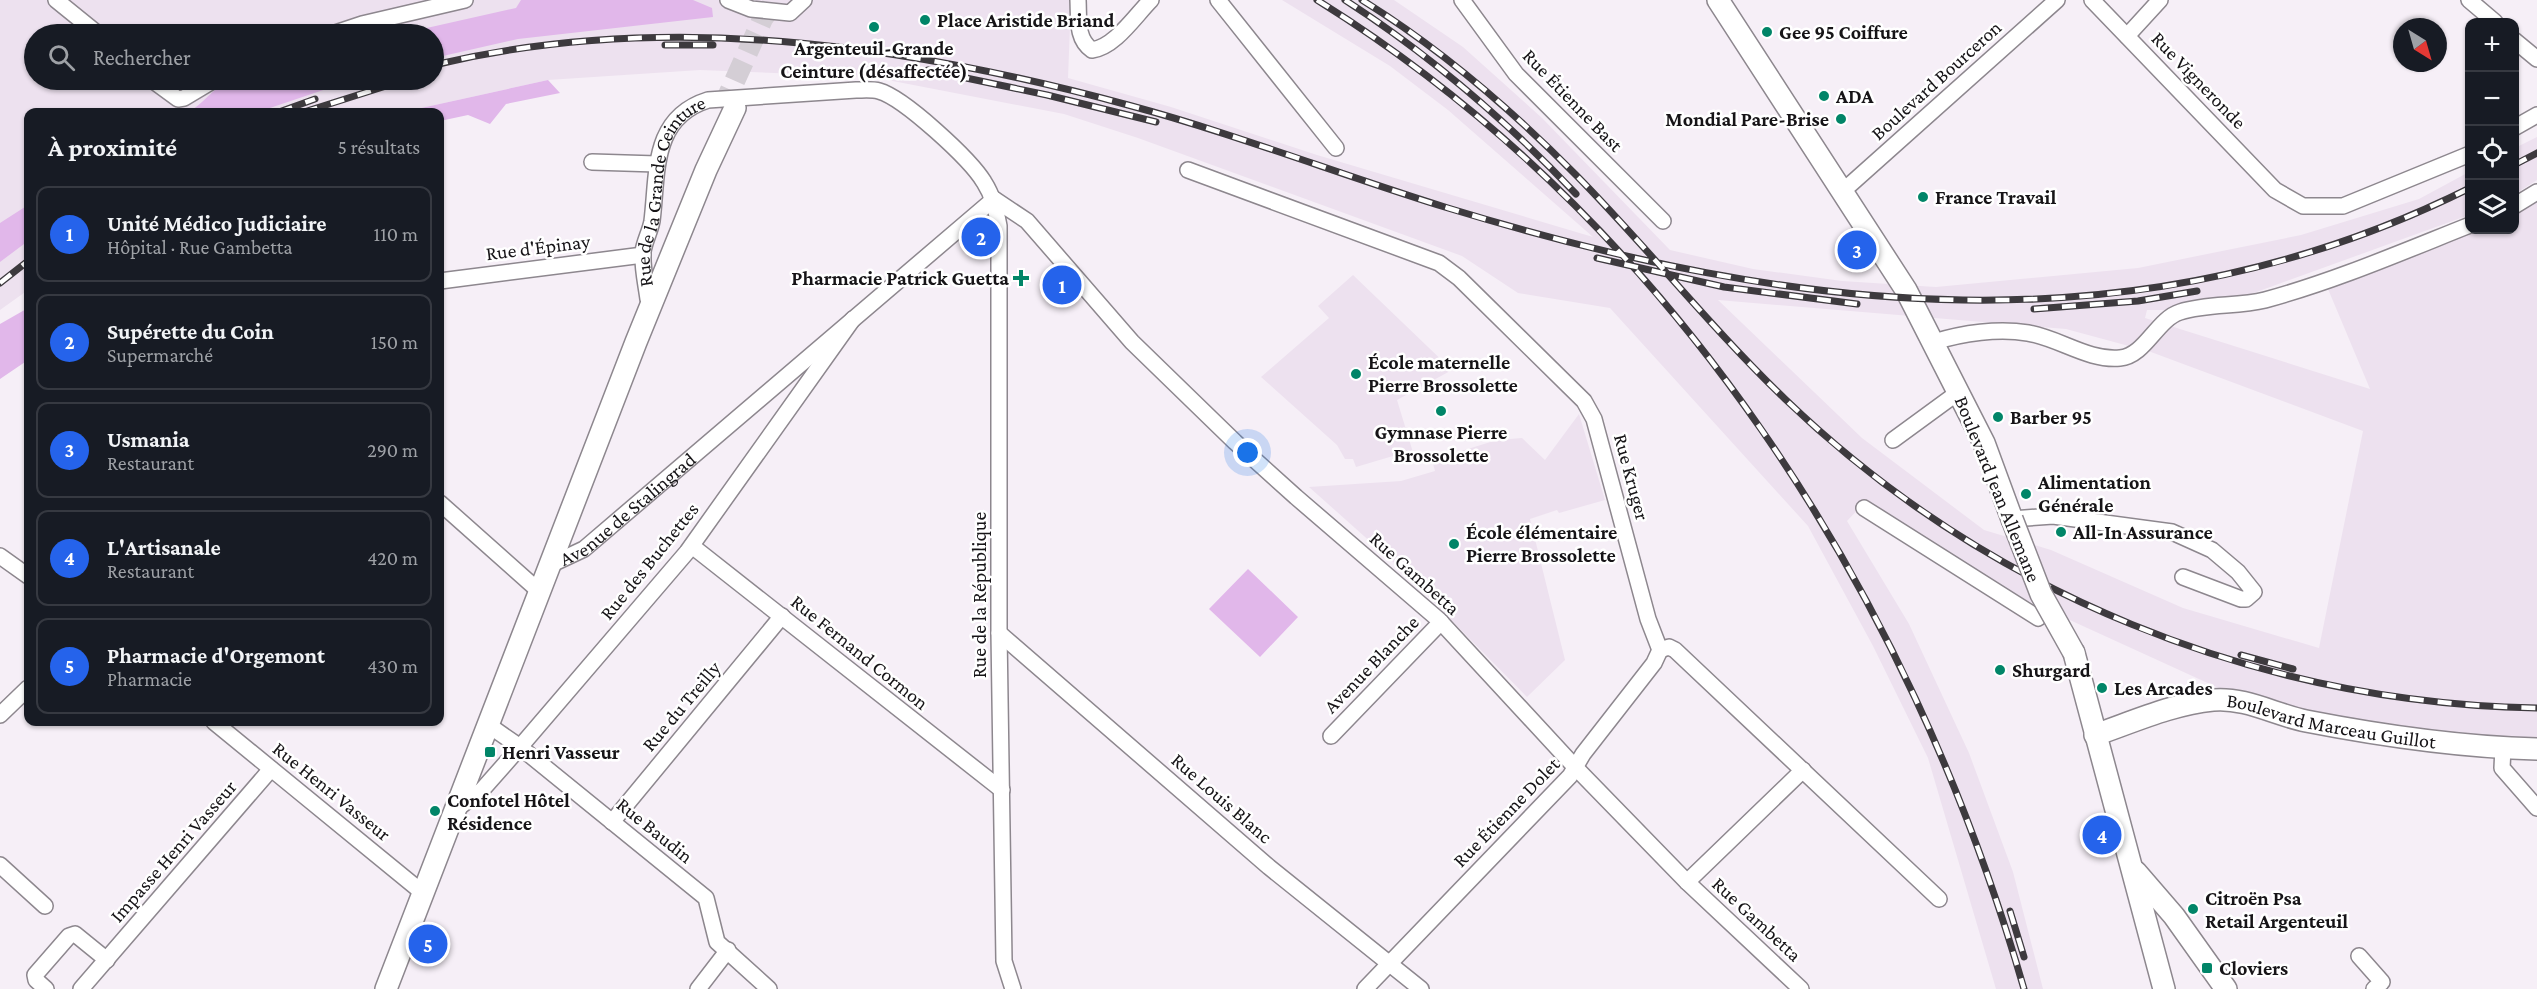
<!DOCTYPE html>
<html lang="fr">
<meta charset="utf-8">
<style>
:root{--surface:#171b24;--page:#20242c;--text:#f1f3f6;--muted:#9ea1a6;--line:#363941;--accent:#2563eb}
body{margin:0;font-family:"Crimson Pro",serif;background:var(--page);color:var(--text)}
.controls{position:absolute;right:18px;top:18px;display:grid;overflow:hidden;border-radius:12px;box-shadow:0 2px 4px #0004}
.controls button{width:54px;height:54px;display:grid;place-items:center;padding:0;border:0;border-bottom:2px solid var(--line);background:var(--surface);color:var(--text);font:30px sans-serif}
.compass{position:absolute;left:2393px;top:18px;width:54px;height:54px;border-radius:50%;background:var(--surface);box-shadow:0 2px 4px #0004;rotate:143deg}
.you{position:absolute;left:1248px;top:453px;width:21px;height:21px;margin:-15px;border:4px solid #fff;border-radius:50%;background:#1a73e8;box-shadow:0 0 0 9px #1a73e833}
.badge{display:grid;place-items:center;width:39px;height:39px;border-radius:50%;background:var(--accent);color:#fff;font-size:20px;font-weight:700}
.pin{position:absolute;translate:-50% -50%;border:3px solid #fff;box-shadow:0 2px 6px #0006}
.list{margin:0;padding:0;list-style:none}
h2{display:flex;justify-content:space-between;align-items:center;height:78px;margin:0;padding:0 24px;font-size:26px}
h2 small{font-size:20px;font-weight:400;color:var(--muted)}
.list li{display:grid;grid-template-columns:39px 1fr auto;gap:18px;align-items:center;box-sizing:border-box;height:96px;margin:0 12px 12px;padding:0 12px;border:2px solid var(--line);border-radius:12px}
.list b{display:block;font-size:22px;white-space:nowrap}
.list p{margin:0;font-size:20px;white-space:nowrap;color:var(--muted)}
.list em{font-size:20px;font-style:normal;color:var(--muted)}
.icon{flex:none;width:33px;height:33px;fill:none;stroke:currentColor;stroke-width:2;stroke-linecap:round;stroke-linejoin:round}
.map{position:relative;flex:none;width:2537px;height:989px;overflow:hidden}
.search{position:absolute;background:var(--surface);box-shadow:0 2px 4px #0004;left:24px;top:24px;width:420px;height:66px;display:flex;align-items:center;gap:15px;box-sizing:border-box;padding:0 21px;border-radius:33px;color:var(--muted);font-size:22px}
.panel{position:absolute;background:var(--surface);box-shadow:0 2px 4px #0004;left:24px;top:108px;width:420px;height:618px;border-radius:12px}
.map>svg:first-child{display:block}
.built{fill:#ede1ef;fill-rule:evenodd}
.green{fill:#e1b7ea}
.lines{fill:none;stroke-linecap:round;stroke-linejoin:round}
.secondary-tunnel{stroke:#d4ced5;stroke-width:21;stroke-dasharray:21 10;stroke-linecap:butt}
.street-casing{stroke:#8d878e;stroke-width:18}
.secondary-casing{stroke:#8d878e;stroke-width:24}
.street{stroke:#fff;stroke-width:15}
.secondary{stroke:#fff;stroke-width:21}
.rail-casing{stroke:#3d3a3e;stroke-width:7}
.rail{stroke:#fff;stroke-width:4.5;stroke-dasharray:14;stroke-linecap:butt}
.secondary-bridge-casing{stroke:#8d878e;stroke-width:24;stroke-linecap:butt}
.secondary-bridge{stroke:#fff;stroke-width:21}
.poi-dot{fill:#018568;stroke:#fff;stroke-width:2}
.labels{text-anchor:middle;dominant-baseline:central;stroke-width:5;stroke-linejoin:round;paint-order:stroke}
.poi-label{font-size:20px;font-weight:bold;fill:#161417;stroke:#fff;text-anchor:start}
.street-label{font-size:20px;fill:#161417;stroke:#fff}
</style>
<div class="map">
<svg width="2537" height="989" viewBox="0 0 2537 989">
<rect width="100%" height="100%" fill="#f6eff7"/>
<!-- built -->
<path class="built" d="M0,0H1071L1068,78L1171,107L1317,155L1593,237L1448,110L1390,66L1282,0H1394L1463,47L1542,118L1670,250L1753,269L1842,281L1936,287L2138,268L2301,235L2419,199L2469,172V215L2240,298L2170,310H2147L2145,318L2370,389L2328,289L2473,230H2514L2515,211L2537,197V740L2492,741L2354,724L2223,690L2013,594L1865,502L1847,521L1909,624L1969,753L2013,872L2043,989H1996L1928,758L1873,646L1808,526L1610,308L1518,293L1462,256L1138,138L1064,114L872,77L700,70L548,80L403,112H28V290L0,310ZM34,34H434V80H34ZM1718,300L2066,329L2151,352L2363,431L2319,648L2183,608L2051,550L1984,530L1862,438Z
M2537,137V180L2515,194V148Z
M1353,275L1452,370L1397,400L1415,459L1396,465L1393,456L1356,467L1353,459H1345L1337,445L1261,377L1329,318L1318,306Z
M1579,414L1605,500L1559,513L1557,510L1530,519L1565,660L1527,697L1401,569L1309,487L1401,481L1435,471L1432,460L1497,440L1522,438L1545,460Z"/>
<!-- green -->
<path class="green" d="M521,0H693L712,8L713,17L518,39L434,58V34H400L516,8Z
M234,80H353L258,112H189C208,100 212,87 234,80Z
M548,80L560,93L506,104L490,124L468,115L440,121V112H403Z
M28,205V241L0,262V223Z
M28,308V360L0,379V324Z
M1248,569L1298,617L1260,657L1209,609Z"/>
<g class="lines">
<!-- secondary-tunnel -->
<path class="secondary-tunnel" d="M722,109L763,18L776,0"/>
<defs>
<g id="street">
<path d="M56,0L98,34"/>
<path d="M728,0L751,9L790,13L804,0"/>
<path d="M1078,0C1079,19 1076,39 1092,50C1115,47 1135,16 1151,0"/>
<path d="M1218,0L1336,148"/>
<path d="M1462,0L1516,74L1663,221"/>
<path d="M2092,0L2275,190L2303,206H2343L2470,154"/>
<path d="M2469,0L2495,22"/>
<path d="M332,34L362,24L465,0"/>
<path d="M2127,36L2160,0"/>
<path d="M2514,40L2537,59"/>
<path d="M152,80L178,99L184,98L214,80"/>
<path d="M2514,128L2537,115"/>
<path d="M592,162L657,164"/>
<path d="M1188,170L1439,263L1459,278L1584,401L1594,419L1648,619L1660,650L1669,647L1675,650L1939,899"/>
<path d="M1843,191L2057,0"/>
<path d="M994,199L1027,221L1132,342L1235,442L1296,497L1439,620L1576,768L1687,882L1801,989"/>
<path d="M2514,206L2537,192"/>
<path d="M440,281L643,255"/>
<path id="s1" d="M648,299C646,284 642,267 643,252C644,242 650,232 652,221C658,173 651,118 708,100L856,90C863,90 872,89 879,91C904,98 970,159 984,182C993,196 996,210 999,226V633L1004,961L1013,989"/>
<path d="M1934,342C1963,333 1998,328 2028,333C2059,338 2088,361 2120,358C2145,356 2157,319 2180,312C2208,303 2237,307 2265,300C2335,281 2402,252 2470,225"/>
<path d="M1893,440L1960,391"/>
<path d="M440,503L540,592"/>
<path d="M1864,508L2038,618L2050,609"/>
<path d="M2012,519L2053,516L2172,532L2212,550L2238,572L2254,592L2246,599H2241L2183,577"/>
<path d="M692,546L1002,790"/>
<path d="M0,556L28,576"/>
<path id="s2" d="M552,564L584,549L994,199"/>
<path d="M999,633L1269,867L1421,989"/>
<path d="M0,715L28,688"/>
<path d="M214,722L423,893"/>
<path d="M487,724L520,747L706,898L717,942L769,989"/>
<path d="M1331,736L1441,622"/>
<path d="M2503,748L2502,768L2537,808"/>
<path d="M454,811L482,790L520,747L687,552L853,319"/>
<path d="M612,822L782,616"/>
<path d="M0,865L45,906"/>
<path d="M1687,882L1803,770"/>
<path d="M2359,956L2382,982L2374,989"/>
<path d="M46,989L36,980L35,975L69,936L75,934L107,960"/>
<path d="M81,989L271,769"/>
<path d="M698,989L728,950"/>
<path d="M1365,989L1570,776L1583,754L1654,663L1660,650"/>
</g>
<g id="secondary">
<path d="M1718,0L1906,290L1984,443L2012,519"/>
<path d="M2074,653L2164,989"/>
<path id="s3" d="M2095,735C2133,722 2172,704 2213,700C2245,697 2276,715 2306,721C2383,736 2459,747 2537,749"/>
<path d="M2136,872L2174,916L2226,989"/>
<path d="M386,989L636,342L706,170L735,108"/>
</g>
</defs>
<!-- street casing -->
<use href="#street" class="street-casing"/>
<!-- secondary casing -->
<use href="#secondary" class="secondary-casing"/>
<!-- street -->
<use href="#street" class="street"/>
<!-- secondary -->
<use href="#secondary" class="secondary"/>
<defs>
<path id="rail" d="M1317,0C1672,221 1910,593 2024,989
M1345,0C1430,55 1507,121 1576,194
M1362,0C1441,49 1511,109 1576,175C1648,248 1711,328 1785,399C1987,593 2257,703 2537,708
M665,45H713
M434,65C663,10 903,44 1128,105C1236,134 1341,175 1448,208C1793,313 2135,355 2470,188
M928,70L1047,95L1156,122
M279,112L315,99
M304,112L405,80
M2514,165L2537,153
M1597,258L1724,287L1857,304
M0,283L28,261
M2034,309L2138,301L2197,291
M2241,655L2293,669
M2010,911L2024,957"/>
</defs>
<!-- rail casing -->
<use href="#rail" class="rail-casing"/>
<!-- rail -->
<use href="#rail" class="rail"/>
<defs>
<path id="secondary-bridge" d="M2012,519L2041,594L2074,653"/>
</defs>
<!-- secondary-bridge casing -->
<use href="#secondary-bridge" class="secondary-bridge-casing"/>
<!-- secondary-bridge -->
<use href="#secondary-bridge" class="secondary-bridge"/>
</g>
<!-- markers -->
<g class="poi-dot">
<circle cx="925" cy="20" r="6"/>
<circle cx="874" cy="27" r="6"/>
<circle cx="1767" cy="32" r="6"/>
<circle cx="1824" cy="96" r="6"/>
<circle cx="1841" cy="119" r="6"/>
<circle cx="1923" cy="197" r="6"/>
<path d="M1018 269h6v6h6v6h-6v6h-6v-6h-6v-6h6z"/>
<circle cx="1356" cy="374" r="6"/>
<circle cx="1441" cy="411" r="6"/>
<circle cx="1998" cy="417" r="6"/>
<circle cx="2026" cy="494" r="6"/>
<circle cx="2061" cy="532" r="6"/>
<circle cx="1454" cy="544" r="6"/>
<circle cx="2000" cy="670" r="6"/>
<circle cx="2102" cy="688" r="6"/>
<rect x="484" y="746" width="12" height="12" rx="3"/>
<circle cx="435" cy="811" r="6"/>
<circle cx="2193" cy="909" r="6"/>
<rect x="2201" y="962" width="12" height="12" rx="3"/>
</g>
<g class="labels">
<!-- poi labels -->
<g class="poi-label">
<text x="937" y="20">Place Aristide Briand</text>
<text x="1779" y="32">Gee 95 Coiffure</text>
<text x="874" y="48" text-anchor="middle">Argenteuil-Grande<tspan x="874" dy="23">Ceinture (désaffectée)</tspan></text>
<text x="1836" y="96">ADA</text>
<text x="1829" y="119" text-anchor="end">Mondial Pare-Brise</text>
<text x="1935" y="197">France Travail</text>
<text x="1009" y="278" text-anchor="end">Pharmacie Patrick Guetta</text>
<text x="1368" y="362">École maternelle<tspan x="1368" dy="23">Pierre Brossolette</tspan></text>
<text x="2010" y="417">Barber 95</text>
<text x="1441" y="432" text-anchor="middle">Gymnase Pierre<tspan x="1441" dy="23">Brossolette</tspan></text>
<text x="2038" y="482">Alimentation<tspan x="2038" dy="23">Générale</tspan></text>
<text x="1466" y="532">École élémentaire<tspan x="1466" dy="23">Pierre Brossolette</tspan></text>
<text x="2073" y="532">All-In Assurance</text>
<text x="2012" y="670">Shurgard</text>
<text x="2114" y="688">Les Arcades</text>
<text x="502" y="752">Henri Vasseur</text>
<text x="447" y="800">Confotel Hôtel<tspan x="447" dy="23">Résidence</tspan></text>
<text x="2205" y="898">Citroën Psa<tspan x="2205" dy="23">Retail Argenteuil</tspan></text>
<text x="2219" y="968">Cloviers</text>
</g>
<!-- street labels -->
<g class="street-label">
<text transform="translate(1936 80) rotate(-42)">Boulevard Bourceron</text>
<text transform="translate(2199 80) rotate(46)">Rue Vigneronde</text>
<text transform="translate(1573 100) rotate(46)">Rue Étienne Bast</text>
<text stroke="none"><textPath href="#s1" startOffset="116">Rue de la Grande Ceinture</textPath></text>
<text transform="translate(538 247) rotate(-7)">Rue d'Épinay</text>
<text transform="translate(1632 477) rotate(75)">Rue Kruger</text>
<text transform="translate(1998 489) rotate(68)">Boulevard Jean Allemane</text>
<text stroke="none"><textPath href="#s2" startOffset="94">Avenue de Stalingrad</textPath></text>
<text transform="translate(649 561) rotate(-51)">Rue des Buchettes</text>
<text transform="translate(1415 573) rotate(42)">Rue Gambetta</text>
<text transform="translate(979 595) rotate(-90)">Rue de la République</text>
<text transform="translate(860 652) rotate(39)">Rue Fernand Cormon</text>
<text transform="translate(1371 664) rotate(-46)">Avenue Blanche</text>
<text transform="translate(681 706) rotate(-50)">Rue du Treilly</text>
<text stroke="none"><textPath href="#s3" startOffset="244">Boulevard Marceau Guillot</textPath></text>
<text transform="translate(332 791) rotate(39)">Rue Henri Vasseur</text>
<text transform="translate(1222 798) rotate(41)">Rue Louis Blanc</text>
<text transform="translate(1506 812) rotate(-46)">Rue Étienne Dolet</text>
<text transform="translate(655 830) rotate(39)">Rue Baudin</text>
<text transform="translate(173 851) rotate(-49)">Impasse Henri Vasseur</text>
<text transform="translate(1757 919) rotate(43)">Rue Gambetta</text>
</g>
</g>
</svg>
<div class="controls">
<button>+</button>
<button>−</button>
<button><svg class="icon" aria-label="locate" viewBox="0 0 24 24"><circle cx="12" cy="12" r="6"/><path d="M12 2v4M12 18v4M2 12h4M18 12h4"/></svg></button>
<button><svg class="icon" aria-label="layers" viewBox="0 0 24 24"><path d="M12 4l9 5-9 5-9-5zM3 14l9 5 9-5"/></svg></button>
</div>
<svg class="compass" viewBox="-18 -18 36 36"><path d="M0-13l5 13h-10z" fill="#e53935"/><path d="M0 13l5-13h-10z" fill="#9ea1a6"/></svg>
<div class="you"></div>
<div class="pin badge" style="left:1062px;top:285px">1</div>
<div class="pin badge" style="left:981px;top:237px">2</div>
<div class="pin badge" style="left:1857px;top:250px">3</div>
<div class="pin badge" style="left:2102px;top:835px">4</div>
<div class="pin badge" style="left:428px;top:944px">5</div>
<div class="search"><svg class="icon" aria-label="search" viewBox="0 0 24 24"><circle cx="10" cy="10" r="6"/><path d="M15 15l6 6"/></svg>Rechercher</div>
<section class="panel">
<h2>À proximité<small>5 résultats</small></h2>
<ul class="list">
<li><span class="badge">1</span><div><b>Unité Médico Judiciaire</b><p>Hôpital · Rue Gambetta</p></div><em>110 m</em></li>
<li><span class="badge">2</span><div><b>Supérette du Coin</b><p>Supermarché</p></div><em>150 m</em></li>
<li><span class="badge">3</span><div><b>Usmania</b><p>Restaurant</p></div><em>290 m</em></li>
<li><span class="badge">4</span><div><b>L'Artisanale</b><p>Restaurant</p></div><em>420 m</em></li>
<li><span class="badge">5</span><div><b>Pharmacie d'Orgemont</b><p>Pharmacie</p></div><em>430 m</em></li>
</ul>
</section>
</div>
